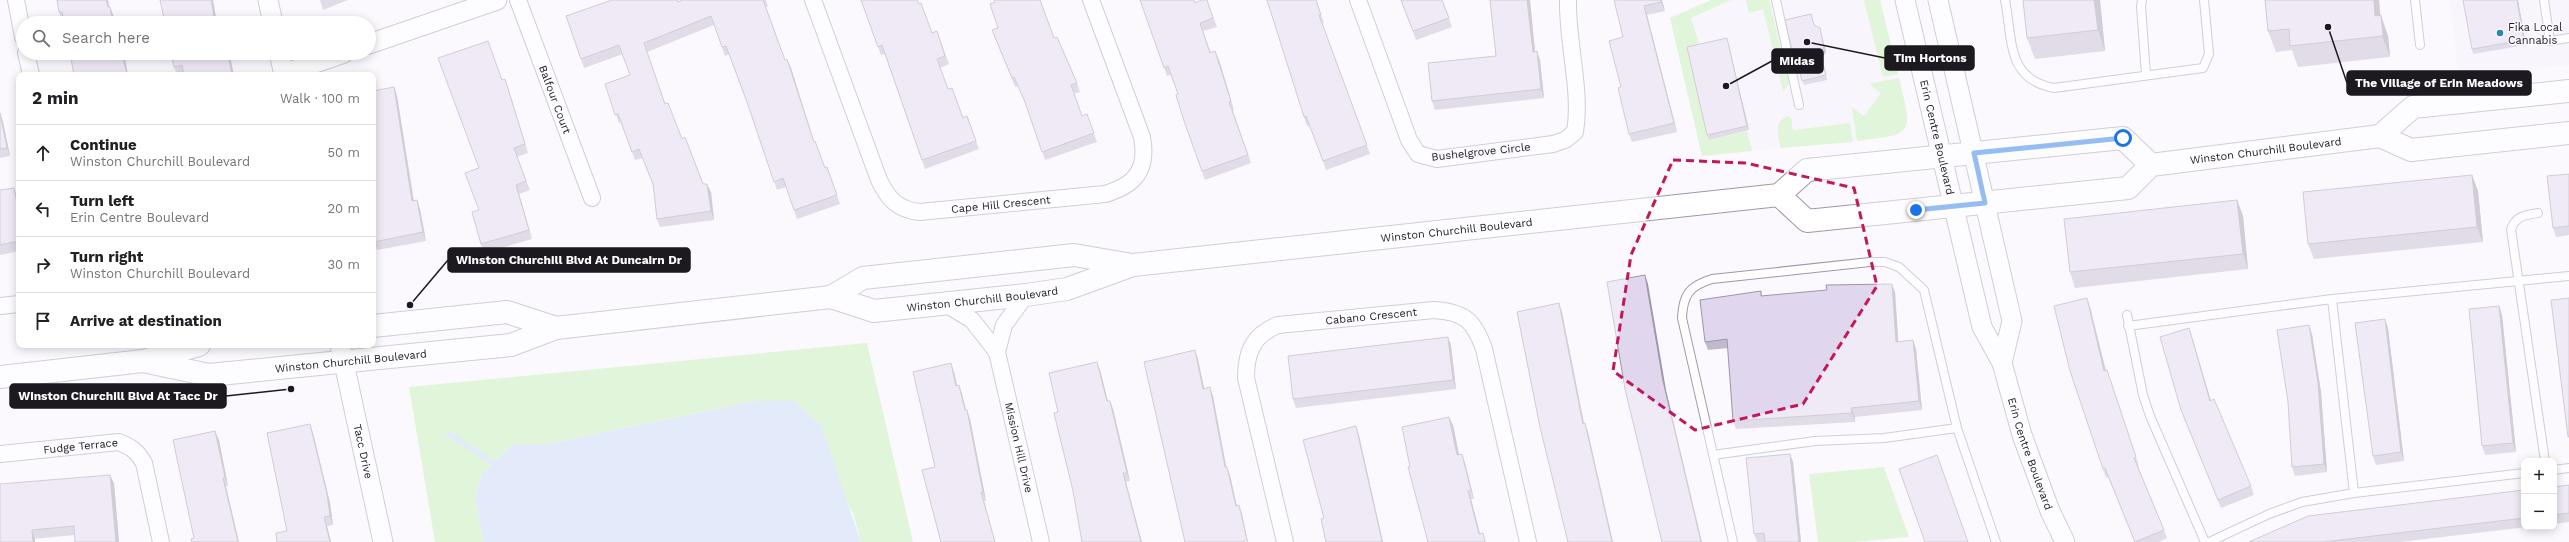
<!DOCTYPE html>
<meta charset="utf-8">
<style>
:root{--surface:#fff;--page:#f6f6f6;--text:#202124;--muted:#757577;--line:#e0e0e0}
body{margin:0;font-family:"Work Sans",sans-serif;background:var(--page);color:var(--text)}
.controls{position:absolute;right:12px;bottom:12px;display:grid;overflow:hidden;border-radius:8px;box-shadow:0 2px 10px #0003}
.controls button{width:36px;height:36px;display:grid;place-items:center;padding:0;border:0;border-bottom:1px solid var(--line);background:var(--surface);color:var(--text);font:20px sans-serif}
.stop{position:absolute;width:12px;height:12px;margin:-9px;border:3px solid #1a73e8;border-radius:50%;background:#fff}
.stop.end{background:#1a73e8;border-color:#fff;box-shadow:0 1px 4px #0008}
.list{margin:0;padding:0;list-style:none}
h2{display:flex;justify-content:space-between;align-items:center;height:52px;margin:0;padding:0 16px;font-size:17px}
h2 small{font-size:13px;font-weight:400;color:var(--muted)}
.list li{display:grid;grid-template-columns:26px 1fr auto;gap:12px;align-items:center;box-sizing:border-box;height:56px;padding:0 16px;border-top:1px solid var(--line)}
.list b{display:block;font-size:15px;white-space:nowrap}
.list p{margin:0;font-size:13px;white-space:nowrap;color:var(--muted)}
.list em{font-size:13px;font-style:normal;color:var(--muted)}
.icon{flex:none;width:22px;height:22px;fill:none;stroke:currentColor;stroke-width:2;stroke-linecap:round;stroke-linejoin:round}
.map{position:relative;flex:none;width:2569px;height:542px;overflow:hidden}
.search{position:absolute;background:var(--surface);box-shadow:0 2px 10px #0003;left:16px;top:16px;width:360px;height:44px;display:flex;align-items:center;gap:10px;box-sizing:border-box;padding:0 14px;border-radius:22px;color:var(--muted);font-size:15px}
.panel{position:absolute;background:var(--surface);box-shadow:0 2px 10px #0003;left:16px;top:72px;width:360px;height:276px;border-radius:8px}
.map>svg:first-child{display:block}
.built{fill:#f6f0fc}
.green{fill:#c0efb0}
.water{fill:#c5daf8}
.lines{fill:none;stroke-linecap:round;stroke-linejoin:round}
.stream{stroke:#c5daf8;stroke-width:5.5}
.service-casing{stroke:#a096ab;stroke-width:10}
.minor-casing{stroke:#a096ab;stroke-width:18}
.tertiary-casing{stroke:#a096ab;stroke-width:21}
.secondary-casing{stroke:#a096ab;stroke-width:24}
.service{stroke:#fff;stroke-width:8}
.minor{stroke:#fff;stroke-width:16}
.tertiary{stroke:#fff;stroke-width:19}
.secondary{stroke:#fff;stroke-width:22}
.wall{fill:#c1b9cd}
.shaded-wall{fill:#9d96a7}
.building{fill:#e0d7ee;stroke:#9d96a7}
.route{stroke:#1a73e8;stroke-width:5}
.marked{fill:none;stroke:#c2185b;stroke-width:3;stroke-dasharray:8 5;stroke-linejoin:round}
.poi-dot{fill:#2888b3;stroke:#fbf9fd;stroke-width:1.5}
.labels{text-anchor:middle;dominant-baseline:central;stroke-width:3;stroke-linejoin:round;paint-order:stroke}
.poi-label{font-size:11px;fill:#1d1921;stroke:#fbf9fd;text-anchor:start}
.street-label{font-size:11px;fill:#1d1921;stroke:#fbf9fd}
.leader{fill:none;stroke:#1d1921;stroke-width:1.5}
.callout-dot{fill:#1d1921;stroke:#fbf9fd;stroke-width:1.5}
.callout{fill:#1d1921;stroke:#1d1921;stroke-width:1.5}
.callout-label{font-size:12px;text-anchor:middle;font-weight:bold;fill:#fff}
</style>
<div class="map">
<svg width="2569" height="542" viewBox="0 0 2569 542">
<rect width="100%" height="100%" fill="#fbf9fd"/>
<!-- built -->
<path class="built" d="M1711,0H1880L1909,118L1906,127L1896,136L1702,156L1670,18Z
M2450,0H2569V65L2458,76Z"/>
<!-- green -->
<path class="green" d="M1711,0H1731L1691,18L1701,49L1709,140L1747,131L1752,151L1702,156L1670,18Z
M1746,0H1769L1789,83L1783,92L1763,9L1749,13Z
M1864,0H1880L1898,74L1883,77Z
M1899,78C1912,134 1916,134 1857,141L1852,107L1864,116L1881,93L1869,84Z
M1788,116L1791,118L1793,130L1850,123L1853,142L1781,148C1778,136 1773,122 1788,116Z
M867,343L913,542H861L853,513L794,401H755L547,444H513L482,474L475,497L483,542H435L409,387Z
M1884,467L1909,537L1854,542H1818L1809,474Z"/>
<!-- water -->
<path class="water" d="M755,401H795L822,427L861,542H483L475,497L482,474L513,444H547Z"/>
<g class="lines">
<!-- stream -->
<path class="stream" d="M449,434L500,467"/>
<defs>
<path id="service" d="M1776,0L1799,105
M2005,0C2013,40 2006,79 2054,88L2203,68L2209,54L2204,0
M2142,0L2141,6L2146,75
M2415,0L2420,45
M2544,0L2550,41L2569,38
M2538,213C2525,215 2516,216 2511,229L2545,461
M2332,299L2354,493
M2127,315L2143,395L2150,416L2205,542
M2128,326L2332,299L2569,276
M1713,455L1815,441L1884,438L1957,428
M2554,470L2569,468
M1733,542L1682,318C1683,295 1689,286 1712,279L1870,262H1885L1899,267L1924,290L1957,428L1996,542
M2209,542L2269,514L2302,502L2354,493L2524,473"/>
<g id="minor">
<path d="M16,0L23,37"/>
<path id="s1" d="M518,0L592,198"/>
<path id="s2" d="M813,0L879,180C888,199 898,210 920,212L1105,194C1136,185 1148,169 1142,137L1091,0"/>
<path d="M1358,0L1409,140L1418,154L1437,159L1553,144L1565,140L1575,132C1582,91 1567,43 1568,0"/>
<path d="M26,53L31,75"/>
<path id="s3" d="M1026,295L1004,325L997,352L1041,542"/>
<path d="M944,303L972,320L997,352"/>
<path d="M0,306L19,304"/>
<path id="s4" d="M0,454L119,442C131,447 137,451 144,463L161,542"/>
<path id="s5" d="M1285,542L1246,378C1246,352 1253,335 1278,325L1434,310C1464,312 1474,320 1484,349L1528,542"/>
</g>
<g id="tertiary">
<path d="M268,0L273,23"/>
<path id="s6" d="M1905,0L1982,327L2002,363L2022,435L2050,511L2065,542"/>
<path d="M1938,0L2012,321L2002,363"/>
<path d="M369,44L497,0"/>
<path d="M279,53L284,75"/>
<path d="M283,74L344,53"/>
<path id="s7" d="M340,345L383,542"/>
</g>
<g id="secondary">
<path d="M2380,136L2413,107L2569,91"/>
<path id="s8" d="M1779,195L1807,221L2128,188L2151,165L2380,136L2411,150L2569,133"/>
<path d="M831,297L863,278L1074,255L1132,265"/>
<path d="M373,326L507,312L556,328"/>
<path id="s9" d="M143,361L209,375L511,345L556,328L831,297L874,311L1026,295L1067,289L1133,265L1779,195L1807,170L2123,138L2151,165"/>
<path d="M0,377L143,361L199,345"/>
</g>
</defs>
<!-- service casing -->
<use href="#service" class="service-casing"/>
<!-- minor casing -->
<use href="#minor" class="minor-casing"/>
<!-- tertiary casing -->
<use href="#tertiary" class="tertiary-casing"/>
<!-- secondary casing -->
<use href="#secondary" class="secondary-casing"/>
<!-- service -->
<use href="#service" class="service"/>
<!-- minor -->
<use href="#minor" class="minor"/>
<!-- tertiary -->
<use href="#tertiary" class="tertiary"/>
<!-- secondary -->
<use href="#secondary" class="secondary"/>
</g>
<!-- wall -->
<path class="wall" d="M108,0L109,7H110L113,15L115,23H64L63,21H62L59,12Z
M320,0H348L323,10Z
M682,0H766L768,6L766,7L785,60L791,68L814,142L825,168L827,167L840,204L797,219L786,187L777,190L748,105L729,54L725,56L714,25L647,52L665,104L703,184L711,192L714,220L660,227L657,219L653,185L643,158L635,160L621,122L619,123L605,84L630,75L623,54L584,68L566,16L678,2Z
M861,0L919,4L932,33L937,31L949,64L940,68L948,89L963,118L967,116L979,149L925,169L885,54L881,55Z
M994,0H1040L1054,38L1077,83L1080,92L1074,94L1082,116L1087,114L1097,142L1045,160L1027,108L1018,86L1015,87L992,30L998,28L995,2Z
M1140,0L1195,3L1207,0L1217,27L1203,31L1211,53L1219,60L1234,110L1233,111L1251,163L1205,180L1184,121L1178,94L1171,75L1167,76Z
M1316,0L1324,23L1322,24L1370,154L1326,170L1310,125L1307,126L1304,117Z
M1401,0H1442L1452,27L1416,40Z
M1490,0H1530L1535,52L1540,60L1544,98L1435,110L1432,101L1496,56Z
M1614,0H1662L1665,11L1647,15L1677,132L1632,142L1629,134L1621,87L1623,37Z
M2023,0H2100L2105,51L2035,59L2027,38Z
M2265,0H2379L2380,15L2388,36L2390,57L2298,67L2292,50L2276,52L2268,31Z
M2518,0L2526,45L2473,54L2472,49Z
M1811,14L1814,25L1821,33L1826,52L1822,58L1827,80L1804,85L1800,72L1798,73L1796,68Z
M1728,42L1749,130L1709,140L1707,135Z
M171,53H229L234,75H184V74L177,75L174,67Z
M502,80L508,88L528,153L517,157L530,190L519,194L532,239L484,253L481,244L479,210V168Z
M394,87L397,96L414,201L417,200L420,209L426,241L377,250L374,242Z
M0,113L3,122L10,156L0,158Z
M2569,174V235L2556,237L2553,228Z
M2472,175L2478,191L2483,242L2314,259L2308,244Z
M0,190L17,196L19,206V251L0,255Z
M2237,200L2243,216L2248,269L2075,288L2070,272Z
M1761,291L1762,296L1895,292L1898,342L1913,340L1916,349L1922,410L1855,417V422L1736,429L1733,421L1728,348L1708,350L1705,342Z
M2499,306L2502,315L2516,452L2485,455L2482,446Z
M2090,307L2105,370L2110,379L2139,466L2138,467L2167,538L2159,542H2135L2108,477L2106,478L2103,469Z
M2388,328L2404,461L2376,465L2373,456Z
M2312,334L2321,392L2327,472L2295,476L2292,467Z
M1448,337L1451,346L1456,389L1296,408L1293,399Z
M2192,337L2211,400L2251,486L2254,495L2221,508L2181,410Z
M1100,370L1108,401L1113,409L1130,481L1126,482L1058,412Z
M954,372L957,385H959L962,394L966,410L970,419L986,501H984L995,542H941L935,467Z
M310,424L313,433L330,503L333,525L327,526L331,542H277L287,531Z
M1453,425L1459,455L1465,463L1474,499H1471L1480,533L1486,542L1410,467Z
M219,440L228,486H226L194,538Z
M1790,454L1793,462L1801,542H1757L1754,534Z
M114,483L119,542H75V535L0,542Z
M2569,485V522L2554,524V487Z
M2524,490V527H2527L2400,542H2249Z"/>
<!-- shaded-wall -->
<path class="shaded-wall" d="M106,0H108L111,16L108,7Z
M211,0H213L217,23H215Z
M1527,0H1530L1536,61L1533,52Z
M1661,0H1662L1665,11L1661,2Z
M2094,0H2100L2105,51L2098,30Z
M2374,0H2379L2381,24V15L2388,36L2390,57L2375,16Z
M2517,0H2518L2526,45L2524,40Z
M1644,6L1647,15L1677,132L1674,123Z
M110,7L113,15L115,23H113Z
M1820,28L1826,52L1822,58L1827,80L1820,53Z
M1727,38L1728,42L1749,130L1747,126Z
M1215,51L1219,60L1234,110L1231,101Z
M1537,51L1540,60L1544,98L1541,89Z
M122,53H124L128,75H127Z
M228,53H229L234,75H232Z
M787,59L791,68L817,151L814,142Z
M505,79L508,88L528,153L525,144Z
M394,87L397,96L415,210L412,201Z
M0,113L3,122L10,156L7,148Z
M2472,175L2478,191L2483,242L2477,227Z
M707,184L711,192L714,220L711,211Z
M516,185L519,194L532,239L529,230Z
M14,188L17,196L19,206V213Z
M417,200L420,209L426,241L423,232Z
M2237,200L2243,216L2248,269L2243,254Z
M1645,275L1648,284L1666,390L1702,542H1701L1663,381Z
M1892,284L1895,292L1899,351L1896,342Z
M2087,298L2090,307L2108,379L2104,371Z
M1559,303L1562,312L1586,433L1583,424Z
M2499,306L2502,315L2516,452L2513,443Z
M2385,319L2388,328L2404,461L2401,452Z
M2309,325L2312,334L2321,392L2327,472L2324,464Z
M2189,328L2192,337L2213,409L2210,401Z
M1448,337L1451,346L1456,389L1453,380Z
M1913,340L1916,349L1922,410L1919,401Z
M1195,350L1198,359L1206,397L1203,389Z
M1097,362L1100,370L1110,410L1107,401Z
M951,363L954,372L959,394L956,386Z
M959,385L962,394L968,419L965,410Z
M1210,387L1213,396L1228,476L1225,467Z
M1110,401L1113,409L1130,481L1127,473Z
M1851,408L1855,417V422L1852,413Z
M967,410L970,419L986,501L983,492Z
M1449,417L1453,425L1461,464L1457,455Z
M1585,423L1588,432L1613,542H1612Z
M310,424L313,433L330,503L333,525L330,516Z
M1356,426L1359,435L1383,542H1382V541Z
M215,431L219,440L228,486L225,477Z
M1462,454L1465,463L1474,499L1471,490Z
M1790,454L1793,462L1801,542H1799Z
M1227,467L1230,475L1239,515L1236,506Z
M1123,473L1126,482L1142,542H1141Z
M110,475L114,483L119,542H116Z
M223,478L226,486L239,542H238Z
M1468,491L1471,499L1482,542L1479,534Z
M981,492L984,501L995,542Z
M1239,505L1242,514L1248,542H1247V540Z
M324,517L327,526L331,542H330Z
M32,530L35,539V542H33Z"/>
<!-- building -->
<path class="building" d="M57,0H106L108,7H110L113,23H64L62,12H59Z
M160,0H211L215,23H165Z
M612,0H677L678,2L682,0H763L785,60L787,59L814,142L815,141L825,168L827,167L837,195L794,210L783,178L774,182L747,102L726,46L722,47L711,16L644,43L665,104L668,103L682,139L685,137L703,184H707L711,211L657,219L653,184L639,149L632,152L618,114L615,115L605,84L630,75L619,45L581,59L566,16Z
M861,0H917L919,4L921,3L932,33L937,31L945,56L937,59L948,89L952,88L963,118L967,116L976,141L922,160L882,45L878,47Z
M994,0H1040L1054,38L1057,37L1077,83L1071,85L1082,116L1087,114L1094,133L1042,152L1025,102L1014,77L1012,78L992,30L998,28L990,4L995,2Z
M1140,0H1194L1195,3L1202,0H1207L1213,18L1200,23L1210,53L1215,51L1231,101L1229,102L1248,155L1202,171L1184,121L1176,95L1178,94L1168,66L1164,68Z
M1267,0H1316L1321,15H1319L1367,145L1323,161L1306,116L1304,117Z
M1401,0H1442L1449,18L1413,31Z
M1490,0H1527L1533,52L1537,51L1541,89L1432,101L1428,63L1496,56Z
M1614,0H1661V2L1644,6L1674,123L1629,134L1618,88L1621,87L1609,41L1623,37Z
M2023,0H2094L2098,30L2027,38Z
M2265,0H2374L2375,16L2381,15L2383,36L2290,46L2289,29L2268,31Z
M2463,0H2517L2524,40L2472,49Z
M1811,14L1814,25L1820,28L1824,47L1820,53L1826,75L1802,81L1799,68H1796L1785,20Z
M1727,38L1747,126L1707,135L1687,47Z
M488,41L502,80L505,79L525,144L514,148L526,181L516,185L529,230L481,244L472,212L479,210L465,173L479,168L438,58Z
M70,53H122L127,75H74Z
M171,53H228L232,75H184L182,65L174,67Z
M394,87L412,201L417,200L423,232L374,242L373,238V91Z
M0,113L7,148L0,149Z
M2569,174V226L2553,228L2547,176Z
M2472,175L2477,227L2308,244L2303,192Z
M14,188L19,213V241L0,245V190Z
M2237,200L2243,254L2070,272L2064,219Z
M1645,275L1663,381L1701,542H1662L1625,389L1607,282Z
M1892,284L1896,342L1913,340L1919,401L1851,408L1852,413L1733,421L1727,339L1705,342L1700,300L1761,291V296L1827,290L1826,285Z
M2087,298L2104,371L2107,370L2136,457L2134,458L2164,530L2135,542L2105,468L2103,469L2070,371L2054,306Z
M2569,298V437H2568L2551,300Z
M1559,303L1583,424L1585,423L1612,542H1568L1540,427L1517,312Z
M2499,306L2513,443L2482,446L2469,309Z
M2385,319L2401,452L2373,456L2355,323Z
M2309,325L2318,383L2324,464L2292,467L2288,402L2277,330Z
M2189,328L2210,401L2214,399L2251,486L2218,500L2181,410L2160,337Z
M1448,337L1453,380L1293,399L1288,356Z
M1195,350L1203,389L1210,387L1225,467H1227L1236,506L1239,505L1247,540L1244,541V542H1185L1144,362Z
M1097,362L1107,401H1110L1127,473H1123L1141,542H1082L1073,491L1054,413L1058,412L1049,373Z
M951,363L956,386L959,385L965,410H967L983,492H981L995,542H941L922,470L935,467L913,372Z
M1449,417L1457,455L1462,454L1471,490L1468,491L1479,534L1483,533L1485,542H1428L1408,467H1410L1402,427Z
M310,424L327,494L330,516L324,517L330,542H277L276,533L287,531L267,433Z
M1356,426L1382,541L1378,542H1326L1321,519L1324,518L1303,440Z
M215,431L225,477L223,478L238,542H192L191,539L194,538L173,440Z
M1790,454L1799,542H1765L1764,533L1754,534L1746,458Z
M1937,455L1968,542H1925L1899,469Z
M110,475L116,542H75L74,526L32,530L33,542H0V484Z
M2569,485V513L2554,515V487Z
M2524,490V518L2323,542H2249L2308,516Z"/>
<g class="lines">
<!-- route -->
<path class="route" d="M1916,210L1985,203L1974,153L2123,138"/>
</g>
<!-- marked area -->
<path d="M0 0H2569V542H0ZM1673,160L1746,163L1854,188L1877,286L1803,404L1695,430L1613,371L1631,255Z" fill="#fbf9fd" fill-opacity=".55" fill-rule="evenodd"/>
<path class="marked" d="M1673,160L1746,163L1854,188L1877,286L1803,404L1695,430L1613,371L1631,255Z"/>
<!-- markers -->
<circle class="poi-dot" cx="2500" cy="33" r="4"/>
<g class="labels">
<!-- poi labels -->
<g class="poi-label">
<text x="2508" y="27">Fika Local<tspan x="2508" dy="13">Cannabis</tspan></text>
</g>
<!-- street labels -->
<g class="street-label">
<text stroke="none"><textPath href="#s1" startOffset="106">Balfour Court</textPath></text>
<text stroke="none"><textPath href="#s6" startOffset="141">Erin Centre Boulevard</textPath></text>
<text stroke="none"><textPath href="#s8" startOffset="509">Winston Churchill Boulevard</textPath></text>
<text transform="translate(1481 152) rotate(-6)">Bushelgrove Circle</text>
<text stroke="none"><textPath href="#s2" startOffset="328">Cape Hill Crescent</textPath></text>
<text stroke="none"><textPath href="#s9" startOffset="1331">Winston Churchill Boulevard</textPath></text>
<text stroke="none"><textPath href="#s9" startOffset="850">Winston Churchill Boulevard</textPath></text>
<text stroke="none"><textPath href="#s5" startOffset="329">Cabano Crescent</textPath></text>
<text stroke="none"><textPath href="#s9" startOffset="210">Winston Churchill Boulevard</textPath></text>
<text stroke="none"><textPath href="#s4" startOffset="81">Fudge Terrace</textPath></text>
<text stroke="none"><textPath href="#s3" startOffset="163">Mission Hill Drive</textPath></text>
<text stroke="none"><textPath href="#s7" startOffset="109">Tacc Drive</textPath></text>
<text stroke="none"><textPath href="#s6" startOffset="472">Erin Centre Boulevard</textPath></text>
</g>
</g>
<!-- callouts -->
<path class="leader" d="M1807 42L1885 58M1726 86L1772 61M2328 27L2347 83M410 305L448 260M291 389L226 396"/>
<g class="callout-dot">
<circle cx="1807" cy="42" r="4"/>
<circle cx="1726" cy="86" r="4"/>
<circle cx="2328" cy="27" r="4"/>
<circle cx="410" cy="305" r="4"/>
<circle cx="291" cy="389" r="4"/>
</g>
<g class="callout">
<rect x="1885" y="46" width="89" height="24" rx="4"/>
<rect x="1772" y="49" width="51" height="24" rx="4"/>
<rect x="2347" y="71" width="184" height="24" rx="4"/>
<rect x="448" y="248" width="242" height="24" rx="4"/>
<rect x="10" y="384" width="216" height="24" rx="4"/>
</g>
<g class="callout-label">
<text x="1930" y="62">Tim Hortons</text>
<text x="1797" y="65">Midas</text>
<text x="2439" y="87">The Village of Erin Meadows</text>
<text x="569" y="264">Winston Churchill Blvd At Duncairn Dr</text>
<text x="118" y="400">Winston Churchill Blvd At Tacc Dr</text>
</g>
</svg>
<div class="controls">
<button>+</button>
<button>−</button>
</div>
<div class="stop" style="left:2123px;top:138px"></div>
<div class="stop end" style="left:1916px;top:210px"></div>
<div class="search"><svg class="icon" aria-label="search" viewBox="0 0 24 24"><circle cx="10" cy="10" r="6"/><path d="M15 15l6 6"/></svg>Search here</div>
<section class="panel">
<h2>2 min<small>Walk · 100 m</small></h2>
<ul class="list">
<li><svg class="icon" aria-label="ahead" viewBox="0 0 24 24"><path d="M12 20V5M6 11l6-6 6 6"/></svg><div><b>Continue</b><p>Winston Churchill Boulevard</p></div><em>50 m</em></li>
<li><svg class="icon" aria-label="left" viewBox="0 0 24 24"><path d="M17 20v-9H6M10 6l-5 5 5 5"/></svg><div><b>Turn left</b><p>Erin Centre Boulevard</p></div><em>20 m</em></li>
<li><svg class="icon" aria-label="right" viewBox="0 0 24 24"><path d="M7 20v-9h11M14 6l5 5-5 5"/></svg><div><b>Turn right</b><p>Winston Churchill Boulevard</p></div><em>30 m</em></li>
<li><svg class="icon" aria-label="arrive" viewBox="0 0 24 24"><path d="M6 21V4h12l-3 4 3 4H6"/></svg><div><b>Arrive at destination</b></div></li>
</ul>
</section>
</div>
